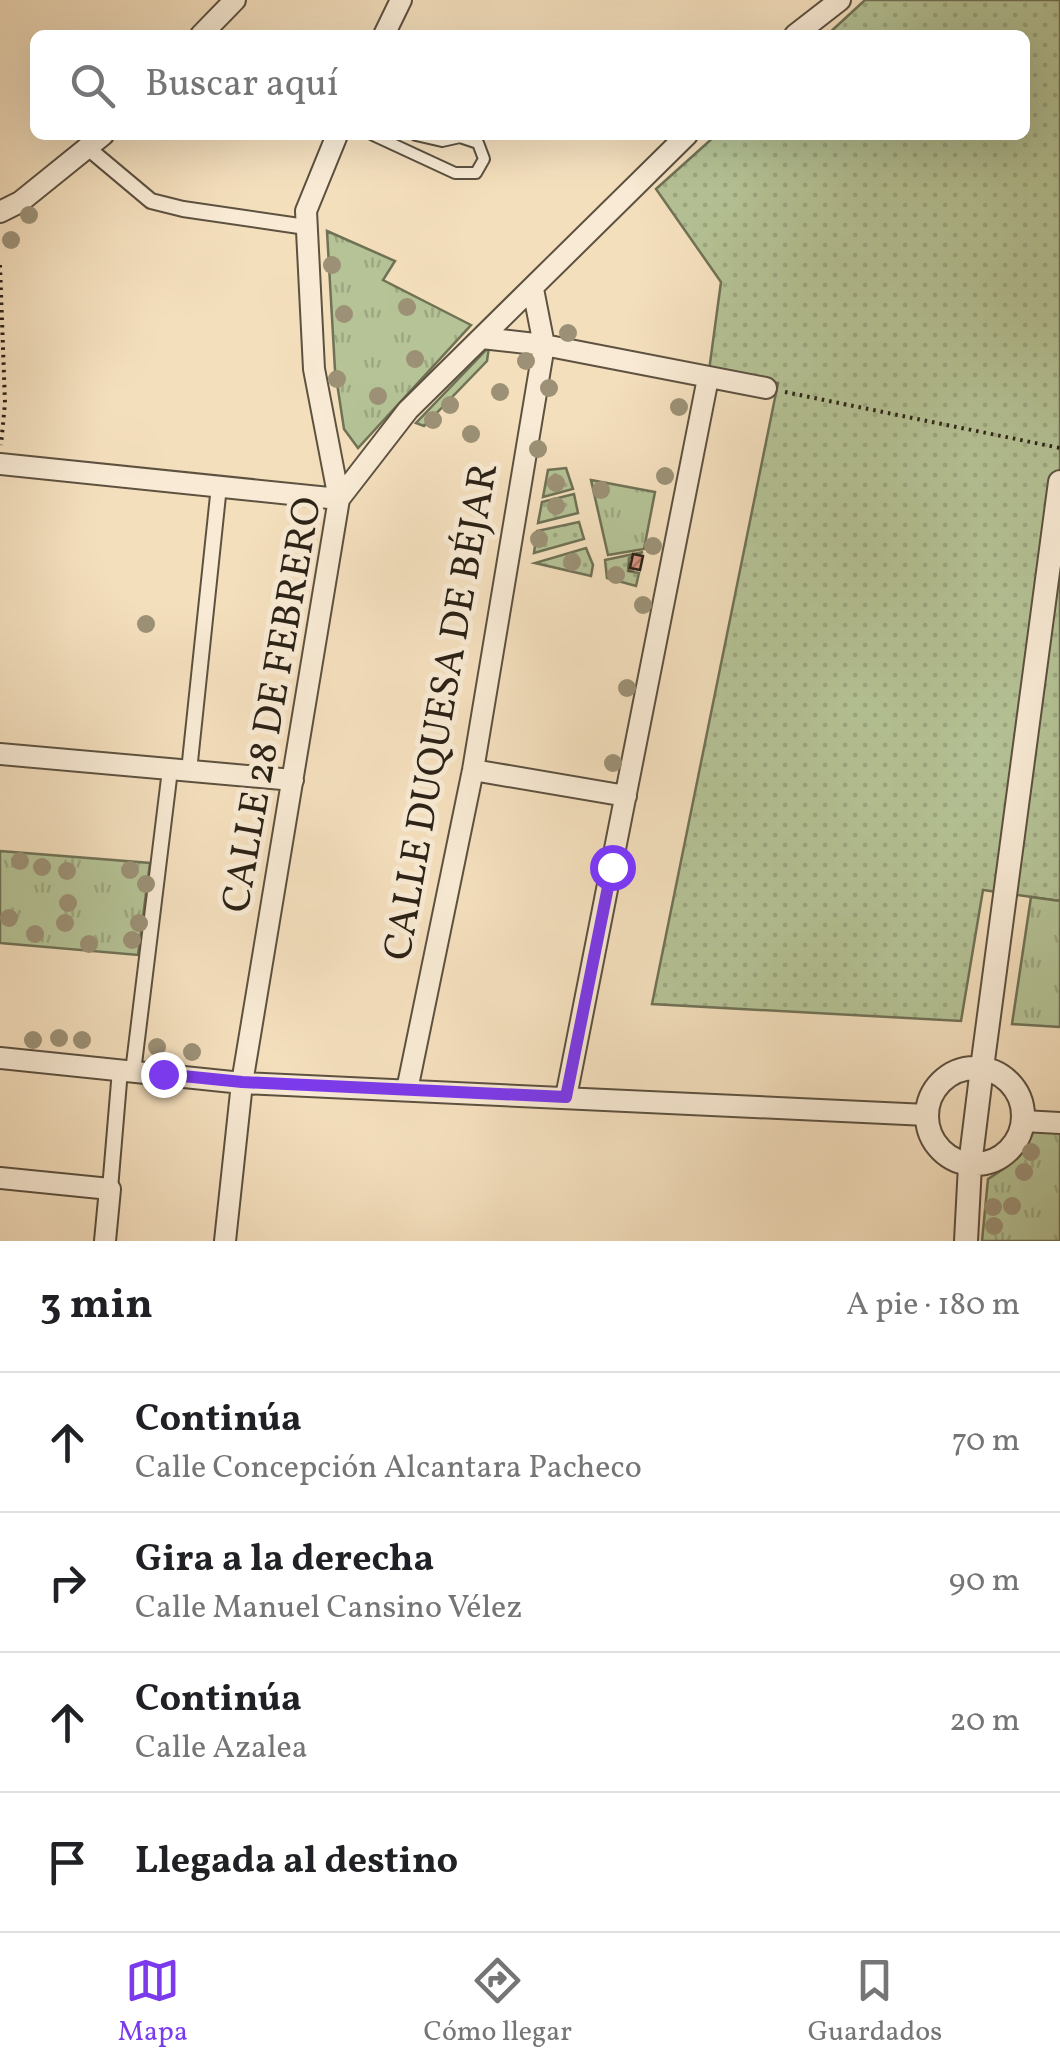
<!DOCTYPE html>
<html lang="es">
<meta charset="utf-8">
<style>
:root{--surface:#fff;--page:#f6f6f6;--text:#202124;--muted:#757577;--line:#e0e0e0;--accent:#7c3aed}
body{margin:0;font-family:Vollkorn,serif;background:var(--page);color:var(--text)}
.stop{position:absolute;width:30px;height:30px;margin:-22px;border:8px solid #7c3aed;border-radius:50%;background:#fff}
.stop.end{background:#7c3aed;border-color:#fff;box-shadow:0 2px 10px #0008}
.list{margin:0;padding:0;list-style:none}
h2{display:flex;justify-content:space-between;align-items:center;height:130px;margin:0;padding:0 40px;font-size:42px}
h2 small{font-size:32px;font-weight:400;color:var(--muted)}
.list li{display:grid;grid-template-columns:65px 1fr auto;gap:30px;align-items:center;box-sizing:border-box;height:140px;padding:0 40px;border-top:2px solid var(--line)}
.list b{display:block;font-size:38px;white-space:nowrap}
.list p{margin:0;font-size:32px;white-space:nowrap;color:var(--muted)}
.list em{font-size:32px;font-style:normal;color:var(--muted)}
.icon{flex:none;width:55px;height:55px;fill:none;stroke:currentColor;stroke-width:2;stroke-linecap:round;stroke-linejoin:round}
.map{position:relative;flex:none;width:1060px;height:1241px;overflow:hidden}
.search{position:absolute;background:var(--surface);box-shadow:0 10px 40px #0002;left:30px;right:30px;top:30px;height:110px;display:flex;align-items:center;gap:25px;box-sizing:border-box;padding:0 35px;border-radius:15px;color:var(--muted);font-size:38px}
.sheet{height:690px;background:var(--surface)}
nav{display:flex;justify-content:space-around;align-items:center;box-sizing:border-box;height:140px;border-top:2px solid var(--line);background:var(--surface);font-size:28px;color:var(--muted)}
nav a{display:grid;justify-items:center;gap:5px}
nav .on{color:var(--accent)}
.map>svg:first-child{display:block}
.grass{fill:url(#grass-dots);stroke:#707256;stroke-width:2.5}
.park{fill:url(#park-tufts);stroke:#707256;stroke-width:2.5}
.building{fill:url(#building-hatch);stroke:#2b2216;stroke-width:2.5;filter:url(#shadow)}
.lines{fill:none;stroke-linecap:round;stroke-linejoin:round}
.service-casing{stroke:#5d5140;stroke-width:14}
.pedestrian-casing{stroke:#5d5140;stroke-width:18}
.minor-casing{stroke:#5d5140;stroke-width:24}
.tertiary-casing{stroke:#5d5140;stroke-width:26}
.path{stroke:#2b2216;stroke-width:4;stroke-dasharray:2.5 5;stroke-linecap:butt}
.service{stroke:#f8ead4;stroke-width:10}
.pedestrian{stroke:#f8ead4;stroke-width:14}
.minor{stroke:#f8ead4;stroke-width:20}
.tertiary{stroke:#f8ead4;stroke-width:22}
.tree{fill:#9c9176}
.route{stroke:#7c3aed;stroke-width:12}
.labels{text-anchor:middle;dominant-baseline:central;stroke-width:10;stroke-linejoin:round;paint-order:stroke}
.street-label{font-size:40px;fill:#2b2216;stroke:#f8ead4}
</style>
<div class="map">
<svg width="1060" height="1241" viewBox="0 0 1060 1241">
<defs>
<pattern id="grass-dots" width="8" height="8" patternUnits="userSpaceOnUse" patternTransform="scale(2.5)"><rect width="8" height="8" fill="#b5c396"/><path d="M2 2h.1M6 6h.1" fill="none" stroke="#9ca781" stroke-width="1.8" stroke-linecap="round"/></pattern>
<pattern id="park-tufts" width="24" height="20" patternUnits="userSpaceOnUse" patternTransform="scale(2.5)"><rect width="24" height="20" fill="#b5c396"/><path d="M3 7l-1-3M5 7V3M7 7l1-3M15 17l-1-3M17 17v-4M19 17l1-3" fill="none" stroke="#9ca781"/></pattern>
<pattern id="building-hatch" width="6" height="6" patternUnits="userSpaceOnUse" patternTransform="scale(2.5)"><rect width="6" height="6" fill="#d89484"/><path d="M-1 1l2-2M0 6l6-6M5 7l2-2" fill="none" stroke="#af786b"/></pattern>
<filter id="shadow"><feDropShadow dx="-9" dy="9" stdDeviation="0" flood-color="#0004"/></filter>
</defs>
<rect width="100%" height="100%" fill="#f4dfbd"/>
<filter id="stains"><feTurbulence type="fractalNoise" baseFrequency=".002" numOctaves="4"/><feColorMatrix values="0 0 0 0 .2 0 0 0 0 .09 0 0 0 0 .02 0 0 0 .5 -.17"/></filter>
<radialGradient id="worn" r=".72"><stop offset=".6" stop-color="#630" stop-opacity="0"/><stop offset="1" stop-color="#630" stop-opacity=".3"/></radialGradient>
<!-- grass -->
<path class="grass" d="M865,0H1060V901L983,890L961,1021L652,1004L778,383L708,378L721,282L656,189L716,135H1025V35H827Z
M489,347L487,361L424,426L416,423Z
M566,468L573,489L543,497L548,470Z
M574,494L578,513L538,523L542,502Z
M579,522L584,539L534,553L537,531Z
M586,548L593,565L591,576L535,563Z
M643,552L629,558L628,571L639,573L636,586L607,578L605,560Z"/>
<!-- park -->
<path class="park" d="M327,231L395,261L383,280L471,325L358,448L344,429L335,370Z
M591,480L655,492L644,549L608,555Z
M0,851L150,863L138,955L0,943Z
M1031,897L1060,901V1027L1012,1024Z
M1034,1129L1060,1132V1241H982L988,1179C1010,1165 1026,1155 1034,1129Z"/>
<!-- building -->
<path class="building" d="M633,554L643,556L640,570L630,568Z"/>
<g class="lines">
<defs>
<path id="service" d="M373,135L455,173H476L484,159L478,143L460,137L442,141L416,135"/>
<path id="pedestrian" d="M89,149L151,201L183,209L306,227
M189,771L219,486
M133,1072L170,770
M110,1189L120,1070"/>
<path id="minor" d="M201,35L235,0
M384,35L401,0
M795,35L840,0
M337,135L306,211L314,369L339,499
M0,212L20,202L103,135
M482,338L544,345L766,388
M0,464L339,499
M0,754L293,780
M473,770L626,796
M0,1058L242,1083L927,1115
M407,1090L473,770L544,345L533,289
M566,1097L708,378
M1023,1121L1060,1123
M0,1178L110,1189L105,1241
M225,1241L242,1083L339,499L408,410L687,135"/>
<path id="tertiary" d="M927 1116a48 48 0 1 1 96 0a48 48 0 1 1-96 0Z
M966,1241L970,1165L982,1068L1060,482"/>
</defs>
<!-- service casing -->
<use href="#service" class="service-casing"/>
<!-- pedestrian casing -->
<use href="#pedestrian" class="pedestrian-casing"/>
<!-- minor casing -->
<use href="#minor" class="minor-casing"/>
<!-- tertiary casing -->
<use href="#tertiary" class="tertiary-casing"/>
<!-- path -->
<path class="path" d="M0,265L5,403L1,445
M785,392L1060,448"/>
<!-- service -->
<use href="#service" class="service"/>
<!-- pedestrian -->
<use href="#pedestrian" class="pedestrian"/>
<!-- minor -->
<use href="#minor" class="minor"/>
<!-- tertiary -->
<use href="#tertiary" class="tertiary"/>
</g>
<!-- trees -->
<g class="tree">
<circle cx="29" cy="215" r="9"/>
<circle cx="11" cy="240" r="9"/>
<circle cx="332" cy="265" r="9"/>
<circle cx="407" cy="307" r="9"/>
<circle cx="344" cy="314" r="9"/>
<circle cx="568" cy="333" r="9"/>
<circle cx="415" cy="359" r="9"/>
<circle cx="526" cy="361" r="9"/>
<circle cx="337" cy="379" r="9"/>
<circle cx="549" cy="388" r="9"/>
<circle cx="500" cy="392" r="9"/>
<circle cx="378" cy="396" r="9"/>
<circle cx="450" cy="405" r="9"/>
<circle cx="679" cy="407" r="9"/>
<circle cx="433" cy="420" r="9"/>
<circle cx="471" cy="434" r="9"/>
<circle cx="538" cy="449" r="9"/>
<circle cx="665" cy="476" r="9"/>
<circle cx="556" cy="483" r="9"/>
<circle cx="601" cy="490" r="9"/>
<circle cx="556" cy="506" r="9"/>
<circle cx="539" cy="539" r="9"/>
<circle cx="653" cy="546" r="9"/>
<circle cx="572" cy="562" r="9"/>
<circle cx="616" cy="575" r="9"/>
<circle cx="643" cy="605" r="9"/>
<circle cx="146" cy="624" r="9"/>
<circle cx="627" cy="688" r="9"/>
<circle cx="613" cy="763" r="9"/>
<circle cx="20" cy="861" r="9"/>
<circle cx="42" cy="867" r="9"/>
<circle cx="130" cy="870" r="9"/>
<circle cx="67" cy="871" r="9"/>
<circle cx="146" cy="884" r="9"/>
<circle cx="68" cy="903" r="9"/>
<circle cx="9" cy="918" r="9"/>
<circle cx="65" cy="923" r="9"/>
<circle cx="139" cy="923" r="9"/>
<circle cx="35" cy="934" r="9"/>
<circle cx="132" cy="940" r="9"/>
<circle cx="89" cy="944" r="9"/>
<circle cx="59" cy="1038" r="9"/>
<circle cx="33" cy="1040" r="9"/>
<circle cx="82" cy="1040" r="9"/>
<circle cx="157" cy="1047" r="9"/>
<circle cx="192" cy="1052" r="9"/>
<circle cx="1031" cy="1152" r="9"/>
<circle cx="1024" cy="1172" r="9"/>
<circle cx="1012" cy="1206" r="9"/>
<circle cx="993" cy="1207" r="9"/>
<circle cx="994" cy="1226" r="9"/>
</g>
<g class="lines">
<!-- route -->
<path class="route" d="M163,1074L242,1082L566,1097L612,867"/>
</g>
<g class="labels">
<!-- street labels -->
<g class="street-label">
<text transform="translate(274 705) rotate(-80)">CALLE 28 DE FEBRERO</text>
<text transform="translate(443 712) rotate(-80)">CALLE DUQUESA DE BÉJAR</text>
</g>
</g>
<rect width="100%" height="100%" filter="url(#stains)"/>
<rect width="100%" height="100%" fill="url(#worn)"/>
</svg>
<div class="stop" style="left:612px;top:867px"></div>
<div class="stop end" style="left:163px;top:1074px"></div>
<div class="search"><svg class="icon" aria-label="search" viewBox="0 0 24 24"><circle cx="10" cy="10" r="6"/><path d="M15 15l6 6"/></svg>Buscar aquí</div>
</div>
<section class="sheet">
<h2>3 min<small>A pie · 180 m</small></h2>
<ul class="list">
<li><svg class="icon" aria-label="ahead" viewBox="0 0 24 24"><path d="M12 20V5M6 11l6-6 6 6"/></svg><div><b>Continúa</b><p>Calle Concepción Alcantara Pacheco</p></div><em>70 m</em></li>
<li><svg class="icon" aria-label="right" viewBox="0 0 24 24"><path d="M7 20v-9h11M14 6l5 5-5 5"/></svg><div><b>Gira a la derecha</b><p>Calle Manuel Cansino Vélez</p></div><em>90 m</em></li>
<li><svg class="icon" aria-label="ahead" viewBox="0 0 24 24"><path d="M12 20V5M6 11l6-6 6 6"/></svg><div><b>Continúa</b><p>Calle Azalea</p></div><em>20 m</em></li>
<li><svg class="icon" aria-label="arrive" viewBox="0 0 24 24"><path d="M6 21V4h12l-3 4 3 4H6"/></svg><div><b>Llegada al destino</b></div></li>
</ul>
</section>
<nav>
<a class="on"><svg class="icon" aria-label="map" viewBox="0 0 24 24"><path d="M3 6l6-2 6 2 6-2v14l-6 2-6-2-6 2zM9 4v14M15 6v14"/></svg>Mapa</a>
<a><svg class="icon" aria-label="directions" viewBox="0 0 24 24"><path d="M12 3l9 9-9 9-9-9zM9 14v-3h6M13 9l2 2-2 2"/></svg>Cómo llegar</a>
<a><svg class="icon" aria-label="saved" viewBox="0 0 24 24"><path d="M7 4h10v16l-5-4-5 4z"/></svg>Guardados</a>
</nav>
